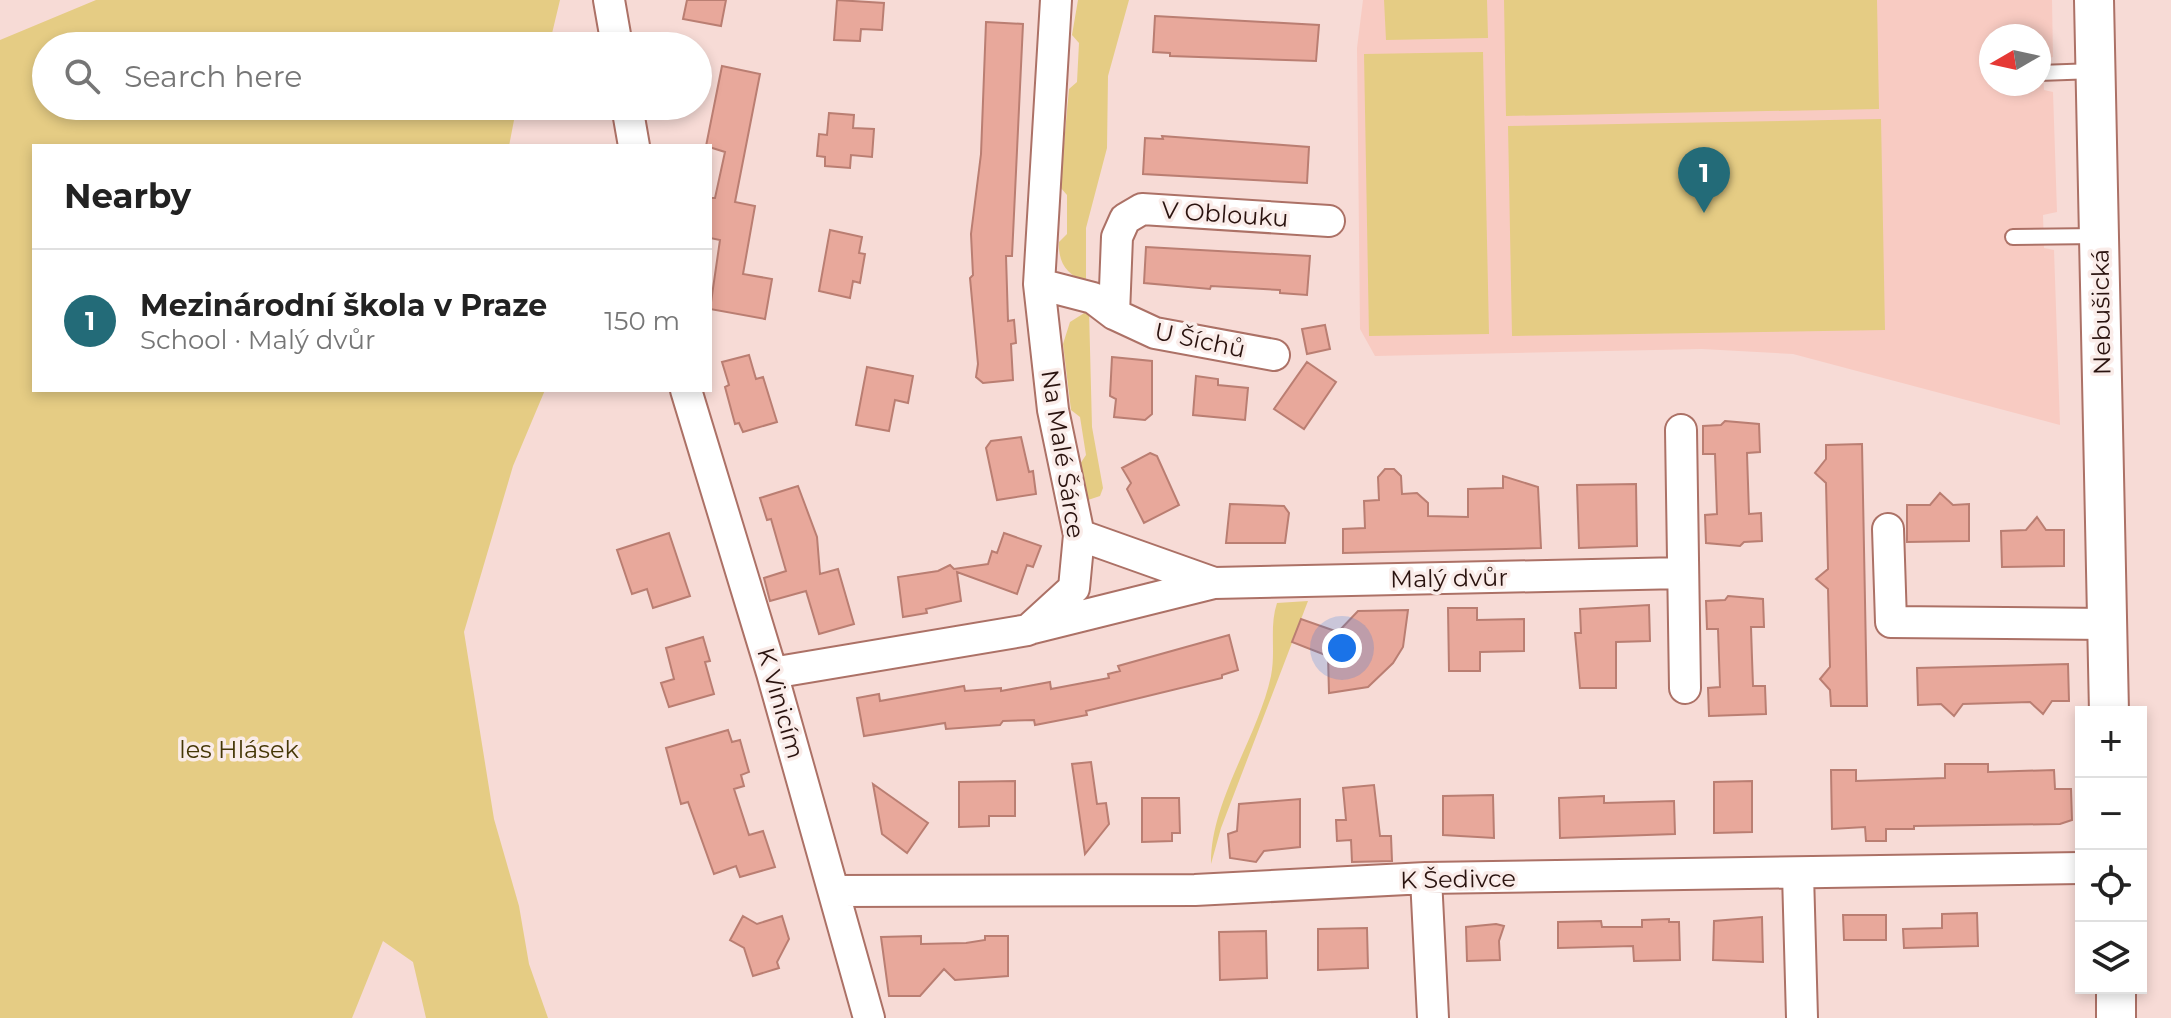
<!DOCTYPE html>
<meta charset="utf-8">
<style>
:root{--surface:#fff;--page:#f6f6f6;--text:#222;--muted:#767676;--line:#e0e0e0;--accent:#236b78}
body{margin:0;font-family:Montserrat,sans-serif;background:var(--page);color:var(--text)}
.controls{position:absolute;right:24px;bottom:24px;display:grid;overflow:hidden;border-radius:0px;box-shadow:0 4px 12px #0003}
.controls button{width:72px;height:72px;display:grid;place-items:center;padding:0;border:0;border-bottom:2px solid var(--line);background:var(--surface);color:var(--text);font:40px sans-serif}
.compass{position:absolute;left:1979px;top:24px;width:72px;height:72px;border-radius:50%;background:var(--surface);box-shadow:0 4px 12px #0003;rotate:261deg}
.you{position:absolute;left:1342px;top:648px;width:28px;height:28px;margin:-20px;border:6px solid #fff;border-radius:50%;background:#1a73e8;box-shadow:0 0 0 12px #1a73e833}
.badge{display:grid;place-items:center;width:52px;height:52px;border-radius:50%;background:var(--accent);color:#fff;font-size:26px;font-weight:700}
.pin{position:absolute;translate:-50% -66px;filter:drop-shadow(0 2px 4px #0008)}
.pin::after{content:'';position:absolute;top:42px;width:28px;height:24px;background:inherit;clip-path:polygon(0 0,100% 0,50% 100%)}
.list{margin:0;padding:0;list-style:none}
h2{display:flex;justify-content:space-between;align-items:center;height:104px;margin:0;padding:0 32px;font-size:34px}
h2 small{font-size:26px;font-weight:400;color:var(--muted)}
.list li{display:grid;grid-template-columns:52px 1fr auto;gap:24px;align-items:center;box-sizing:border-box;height:144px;padding:0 32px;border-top:2px solid var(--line)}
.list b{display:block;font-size:30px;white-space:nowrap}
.list p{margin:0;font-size:26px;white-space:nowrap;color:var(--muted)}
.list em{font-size:26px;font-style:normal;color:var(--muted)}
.icon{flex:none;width:44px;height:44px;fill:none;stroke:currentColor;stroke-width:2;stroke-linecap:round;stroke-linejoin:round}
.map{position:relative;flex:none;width:2171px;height:1018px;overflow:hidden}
.search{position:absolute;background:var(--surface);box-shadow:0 4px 12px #0003;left:32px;top:32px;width:680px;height:88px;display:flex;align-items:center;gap:20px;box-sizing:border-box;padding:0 28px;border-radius:44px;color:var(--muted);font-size:30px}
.panel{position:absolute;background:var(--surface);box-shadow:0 4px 12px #0003;left:32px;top:144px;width:680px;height:248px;border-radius:0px}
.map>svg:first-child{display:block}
.built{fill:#f8cbc2;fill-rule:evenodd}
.green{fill:#e5cc84}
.building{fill:#e8a89b;stroke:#ba7e72;stroke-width:2}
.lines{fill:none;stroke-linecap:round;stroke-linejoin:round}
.service-casing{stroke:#ac7166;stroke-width:18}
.minor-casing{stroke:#ac7166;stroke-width:34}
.tertiary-casing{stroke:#ac7166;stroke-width:42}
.service{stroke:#fff;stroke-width:14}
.minor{stroke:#fff;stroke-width:30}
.tertiary{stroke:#fff;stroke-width:38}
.labels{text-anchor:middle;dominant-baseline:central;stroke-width:7;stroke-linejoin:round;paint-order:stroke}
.street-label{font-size:24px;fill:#2a130f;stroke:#faece9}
.park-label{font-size:24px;fill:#453707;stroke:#faece9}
</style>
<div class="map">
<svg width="2171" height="1018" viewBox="0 0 2171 1018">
<rect width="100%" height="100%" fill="#f7dbd6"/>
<!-- built -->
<path class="built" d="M1363,0H2052L2053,57L2042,60L2044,90L2053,92L2057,212L2043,215L2044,248L2054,250L2060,425L1793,354L1702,349L1375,356L1360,329L1357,48ZM1991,36H2039V84H1991Z"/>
<!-- green -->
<path class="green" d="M96,0H560L549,46H46V106H521L515,115L509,146H34V390H545L513,466L464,632L494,819L519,906L529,964L548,1018H426L413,962L383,941L352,1018H0V40Z
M1078,0H1129L1108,76L1107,148L1086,228V282C1067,275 1058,263 1059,242L1067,234V195L1060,187L1069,89L1077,82L1079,43L1072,35Z
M1384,0H1487L1488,38L1386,40Z
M1504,0H1877L1879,109L1506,116Z
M1483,52L1489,334L1369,336L1364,54Z
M1881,119L1885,330L1512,336L1508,126Z
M1089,310L1092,427L1103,488L1100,496L1085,501L1080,464L1086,455L1080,417L1071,410L1063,344L1070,322Z
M1308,601L1221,828L1211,864C1210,802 1258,737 1271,676C1276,651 1269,627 1277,603Z"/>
<!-- building -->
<path class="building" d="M687,0H726L721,26L683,19Z
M837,0L884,3L882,30L861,29L860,41L834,40Z
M1155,16L1319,25L1316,61L1170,56V53L1153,52Z
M986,22L1023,24L1012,256H1006L1008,321L1014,320L1016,343L1011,344L1013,380L983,383L976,377L978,364L970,278L973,275L971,234L981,154Z
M722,66L760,74L735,202L755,206L743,274L772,279L765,319L710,309L720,240L710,238V198H715L725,152L706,146Z
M829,113L854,115L853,128L874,129L872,157L851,155L850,168L825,166V157L817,156L819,134L827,135Z
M1162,136L1309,147L1307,183L1143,174L1145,138L1163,139Z
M830,230L862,237L859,253L865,254L860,283L853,281L850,298L819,291Z
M1146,247L1310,256L1307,295L1280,293V290L1211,286L1210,289L1144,283Z
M1325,325L1330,349L1307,354L1302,329Z
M749,355L756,379L763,377L777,422L743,432L739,423L735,424L725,387L729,385L722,362Z
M1112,357L1152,361V414L1145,420L1114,417L1116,399L1110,396Z
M1307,362L1336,382L1304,429L1274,409Z
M867,367L913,376L908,403L895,400L889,431L856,425Z
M1196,376L1218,379V385L1248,388L1245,420L1193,415Z
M1725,421L1759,424L1760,452L1747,453L1749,514L1761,513L1762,541L1744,542L1740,546L1706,543L1705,515L1717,514L1715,454H1703V426L1721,425Z
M1021,437L1029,472L1033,471L1036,494L997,500L986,448L991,441Z
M1862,444L1867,706H1831L1830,690L1820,679L1830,667L1828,589L1816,579L1828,569L1826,483L1815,473L1826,459V445Z
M1150,453L1157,456L1179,505L1144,523L1127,489L1131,483L1122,468Z
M1385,469H1394L1401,476L1402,494L1417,493L1428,503V516L1468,517V489L1503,488V476L1538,487L1541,548L1343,553V529L1365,528L1364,501L1379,500L1378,477Z
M1636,484L1637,546L1579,548L1577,485Z
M798,486L817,537L820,574L838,569L854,624L819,634L806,591L770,601L764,578L786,571L771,519L767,520L760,498Z
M1940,493L1953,505L1969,504V541L1907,542V505H1930Z
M1230,504L1284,506L1289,513L1285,543H1226Z
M2037,517L2046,530H2064V566L2002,567L2001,531L2026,530Z
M669,533L690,596L653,608L647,589L632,594L617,550Z
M1004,533L1041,546L1033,567L1027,565L1017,594L957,572L961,601L926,609L927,613L903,617L898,577L938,571L950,565L954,569L988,564L992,551L997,553Z
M1728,596L1763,599L1764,627H1751L1752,658L1753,686H1765L1766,714L1709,716L1708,688L1720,687L1719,659L1718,629H1707L1706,601L1725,600Z
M1649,605L1650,641L1616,642V688H1580L1575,633H1581L1580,609Z
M1448,608H1477V620L1524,619V651L1480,652V671H1449Z
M1408,610L1403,647L1393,663L1368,687L1329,693L1328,656L1292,642L1301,619L1338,632L1358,611Z
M1229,635L1238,670L1222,675V678L1086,711L1087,715L1035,725L1034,720L1003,721L1000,725L946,729L945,723L864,736L857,698L879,694L880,701L964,686L965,691L1001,688V691L1050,682L1051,689L1109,678L1108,674L1120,671L1118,666Z
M703,637L710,661L705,662L714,694L669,707L661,683L674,679L666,648Z
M2068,664L2069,701H2052L2043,714L2030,702L1963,704L1954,716L1941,704L1918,705L1917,668Z
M728,730L732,742L740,740L749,772L741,775L744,786L734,789L749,835L763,831L775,867L740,877L736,866L714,874L688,802L681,804L666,748Z
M1091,762L1097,804L1106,803L1109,824L1085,854L1072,764Z
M1945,764H1988V772L2054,770L2055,789H2071L2072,820L2060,824L1914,826V829H1886V841H1866L1865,827L1832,829L1831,770H1856V781L1945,778Z
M1015,781V816H989V826L959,827V782Z
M1752,781V832L1714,833V782Z
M873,784L928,823L907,853L882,834Z
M1374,785L1380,836H1391L1392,861L1352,862L1351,840L1337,841L1336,820H1346L1343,788Z
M1493,795L1494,838L1443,835V796Z
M1604,796V803L1674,801L1675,834L1560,838L1559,798Z
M1142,798H1179L1180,833H1172V841L1142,842Z
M1300,799V847L1264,851L1256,862L1230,858L1228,834L1237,831L1239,804Z
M1977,913L1978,946L1904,948L1903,929L1942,928V914Z
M1843,915H1886V940H1844Z
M743,916L757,924L782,916L789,939L777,962L779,968L753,976L744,948L730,940Z
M1762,917L1763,962L1713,960L1714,921Z
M1669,919V922H1679L1680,960L1634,961L1633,946L1558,948V922L1601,921L1602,927H1642V920Z
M1496,924L1504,926L1499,941L1500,960L1467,961L1466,927Z
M1367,928L1368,968L1318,970V929Z
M1266,931L1267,978L1220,980L1219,932Z
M921,936V944L966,943L985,940V936H1008V976L955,980L944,969L920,996H889L881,937Z"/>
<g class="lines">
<defs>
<path id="service" d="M2039,73L2095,71
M2013,237L2099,236"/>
<path id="minor" d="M609,0L617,46
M627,106L634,146
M1039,284L1093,298L1114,314L1155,333L1274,355
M1114,314L1117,237L1125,219L1142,209L1329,221
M686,390L772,673L869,1018
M1681,430L1685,688
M1888,529L1891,622L2107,624
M1079,535L1214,583
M1033,628L1214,583L1683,573
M772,673L1028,630L1074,588L1079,535L1053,410L1039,284L1056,0
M1798,874L1802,1018
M1426,878L1433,1018
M835,891L1195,890L1426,878L2081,868"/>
<path id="tertiary" d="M2094,0L2109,712
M2116,988V1018"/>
</defs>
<!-- service casing -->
<use href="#service" class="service-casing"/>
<!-- minor casing -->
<use href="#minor" class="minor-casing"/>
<!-- tertiary casing -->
<use href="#tertiary" class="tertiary-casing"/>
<!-- service -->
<use href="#service" class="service"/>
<!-- minor -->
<use href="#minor" class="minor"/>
<!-- tertiary -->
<use href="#tertiary" class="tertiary"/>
</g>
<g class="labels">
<!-- street labels -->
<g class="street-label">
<text transform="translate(1225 214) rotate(4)">V Oblouku</text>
<text transform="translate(2101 312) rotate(-91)">Nebušická</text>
<text transform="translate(1200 340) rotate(12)">U Šíchů</text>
<text transform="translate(1063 454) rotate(81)">Na Malé Šárce</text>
<text transform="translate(1449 578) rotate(-1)">Malý dvůr</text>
<text transform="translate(781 703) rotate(74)">K Vinicím</text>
<text transform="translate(1458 879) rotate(-1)">K Šedivce</text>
</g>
<!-- park labels -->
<g class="park-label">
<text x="239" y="749">les Hlásek</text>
</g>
</g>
</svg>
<div class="controls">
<button>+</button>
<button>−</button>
<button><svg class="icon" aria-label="locate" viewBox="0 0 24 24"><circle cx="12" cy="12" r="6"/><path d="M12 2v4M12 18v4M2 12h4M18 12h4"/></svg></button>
<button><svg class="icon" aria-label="layers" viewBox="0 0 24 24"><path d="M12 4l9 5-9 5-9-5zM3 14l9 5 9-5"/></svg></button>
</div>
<svg class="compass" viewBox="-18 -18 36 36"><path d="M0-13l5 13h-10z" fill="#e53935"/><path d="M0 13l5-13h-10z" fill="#767676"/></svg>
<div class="you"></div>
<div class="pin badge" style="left:1704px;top:213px">1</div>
<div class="search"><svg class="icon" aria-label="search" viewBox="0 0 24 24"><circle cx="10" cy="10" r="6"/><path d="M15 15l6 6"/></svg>Search here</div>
<section class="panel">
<h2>Nearby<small></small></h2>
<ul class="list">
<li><span class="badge">1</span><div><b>Mezinárodní škola v Praze</b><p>School · Malý dvůr</p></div><em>150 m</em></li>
</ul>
</section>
</div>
